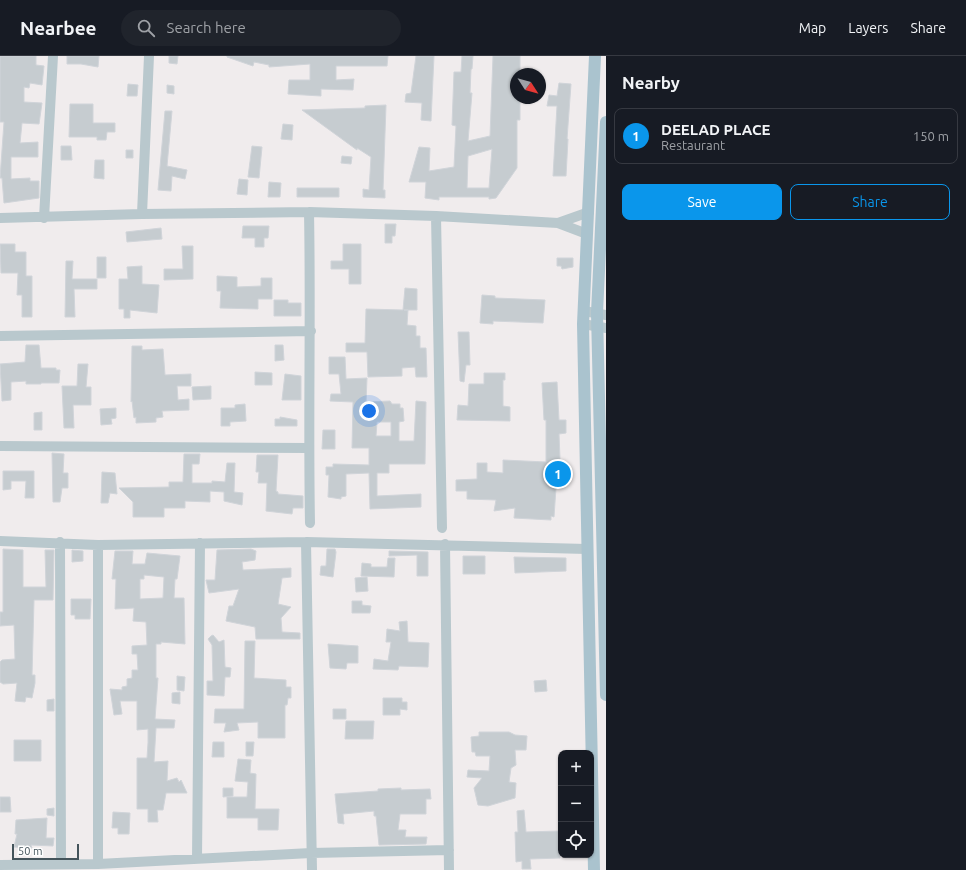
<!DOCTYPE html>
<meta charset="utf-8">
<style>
:root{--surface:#171b24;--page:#20242c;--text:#f1f3f6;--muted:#9ea1a6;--line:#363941;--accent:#0a96eb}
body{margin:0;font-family:Ubuntu,sans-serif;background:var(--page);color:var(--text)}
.controls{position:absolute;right:12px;bottom:12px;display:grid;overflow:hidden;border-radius:8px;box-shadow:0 1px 3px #0004}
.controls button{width:36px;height:36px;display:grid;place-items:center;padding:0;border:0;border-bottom:1px solid var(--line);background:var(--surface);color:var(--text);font:20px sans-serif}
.compass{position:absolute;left:510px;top:12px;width:36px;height:36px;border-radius:50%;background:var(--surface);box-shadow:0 1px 3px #0004;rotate:126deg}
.scale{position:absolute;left:12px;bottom:10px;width:67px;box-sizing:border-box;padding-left:4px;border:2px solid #44545b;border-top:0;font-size:11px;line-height:14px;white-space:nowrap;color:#44545b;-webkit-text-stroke:3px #fff;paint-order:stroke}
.you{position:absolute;left:369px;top:355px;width:14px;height:14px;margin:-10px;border:3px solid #fff;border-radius:50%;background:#1a73e8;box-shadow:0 0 0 6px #1a73e833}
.badge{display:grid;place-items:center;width:26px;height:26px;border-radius:50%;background:var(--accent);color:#fff;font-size:13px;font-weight:700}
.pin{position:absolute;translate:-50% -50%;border:2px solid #fff;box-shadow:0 1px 4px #0006}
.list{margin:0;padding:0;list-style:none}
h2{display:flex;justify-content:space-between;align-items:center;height:52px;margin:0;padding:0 16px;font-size:17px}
h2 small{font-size:13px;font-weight:400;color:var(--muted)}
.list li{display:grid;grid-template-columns:26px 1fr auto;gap:12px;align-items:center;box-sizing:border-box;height:56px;margin:0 8px 8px;padding:0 8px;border:1px solid var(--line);border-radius:8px}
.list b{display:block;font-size:15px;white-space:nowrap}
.list p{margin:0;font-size:13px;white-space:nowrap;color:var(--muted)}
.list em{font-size:13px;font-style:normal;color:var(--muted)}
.actions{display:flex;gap:8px;padding:12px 16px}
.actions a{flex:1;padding:9px 0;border:1px solid var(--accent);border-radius:8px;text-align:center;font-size:14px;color:var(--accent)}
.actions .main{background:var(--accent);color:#fff}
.icon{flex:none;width:22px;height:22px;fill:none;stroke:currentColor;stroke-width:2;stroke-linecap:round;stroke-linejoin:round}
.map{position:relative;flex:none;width:606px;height:814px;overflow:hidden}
header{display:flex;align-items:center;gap:24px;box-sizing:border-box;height:56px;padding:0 20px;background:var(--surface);border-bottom:1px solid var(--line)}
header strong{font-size:19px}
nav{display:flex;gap:22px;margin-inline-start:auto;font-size:14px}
.search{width:280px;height:36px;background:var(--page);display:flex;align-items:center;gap:10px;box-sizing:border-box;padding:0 14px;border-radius:22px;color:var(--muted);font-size:15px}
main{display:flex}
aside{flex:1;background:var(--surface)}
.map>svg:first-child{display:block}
.building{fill:#c6ccd0;stroke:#d0d4d9;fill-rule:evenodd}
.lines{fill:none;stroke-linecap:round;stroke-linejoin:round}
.minor{stroke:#b9c8cd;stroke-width:10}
.major{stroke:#aac3ce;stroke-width:12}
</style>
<header>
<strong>Nearbee</strong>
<div class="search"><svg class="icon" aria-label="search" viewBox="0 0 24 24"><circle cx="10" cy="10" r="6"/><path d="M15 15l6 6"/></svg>Search here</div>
<nav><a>Map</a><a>Layers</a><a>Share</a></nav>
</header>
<main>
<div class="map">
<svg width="606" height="814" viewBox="0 0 606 814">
<rect width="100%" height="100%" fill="#f0eced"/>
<!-- building -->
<path class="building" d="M0,0H36V9L44,10L42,29L30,27L29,32L24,31V46L42,47L39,68L22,67L20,87L38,86V101H11V123L30,122V125H39V142L4,147L2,122H0L4,66H0Z
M67,0H99L98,11L81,8H67Z
M169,0H178L177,8L169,7Z
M227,0H388L387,10H336V24L354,23L353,34L321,33V40L288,38L289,24H310V8L269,11V9L254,6L253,10L227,1Z
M416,0H434L431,65L421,64L422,47L405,46L406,38L411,37Z
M462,0H473L472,13H471L470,37H472L468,85L490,80L493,0H520V18H516V42H520V64H517V112L496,142L489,143V141H439V144L425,142L426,126H409L419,91L430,92L429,115L454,111L456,70L452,69L454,16H461ZM492,93L489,132H467L468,100Z
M559,27L571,28L567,83H568L566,120H553L557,50H547L549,39L557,40Z
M128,28L138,29L137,40H127Z
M167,29L174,30V38L167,37Z
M70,48H93V67H115V76H107L106,84H97V81H69Z
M386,49L383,134H385V142L363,141V133L369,134L371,101L357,92V94L302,54L365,52V50Z
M165,55H172L167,110L187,114L185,123L172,120L171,135L158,134Z
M283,68L293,69L292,84L281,83Z
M61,90H71L72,104H61Z
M252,90L262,91L259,122L248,121Z
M126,94H133V102H126Z
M342,100L352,101L351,108L341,107Z
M95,104H104V123L94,122Z
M239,123L248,124L247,139L237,138Z
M269,126L281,127L280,141H268Z
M297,132H339V141H297Z
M385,168H396L395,180H392V187H385Z
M243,170H269L268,182H264V191H255V182H242Z
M161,172L162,183L127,186L126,176Z
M0,188H15V196H26V220H32V261H22V239H17L18,217H1Z
M343,188H361V228H349V213H331V205H343Z
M182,190H193V223L164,224V213H183Z
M97,201H106V222H97Z
M557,202H573V211L562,213L561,210H557Z
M66,205H73L72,223H97V233H74L75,261H65Z
M142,210V228L159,229L157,257L130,254V262H124V253H119V223H128L127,211Z
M217,220L237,221V231L261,230V222H272V243H258V253L220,252L221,235H217Z
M405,232L417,233V254H404H408L407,269L416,270V280H420V292H426L427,321H416L415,311L402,312V320L368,321L367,296H346V287H365L366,253L403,254Z
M482,239L495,240V242L545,244L543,267L493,265V268L480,267Z
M274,244H288V247H301V260H274Z
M458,276H469L470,309H466L464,326L460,325Z
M26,289H39L41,312H56V314H60L59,327H41V328H26V325L11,326V344L2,345L0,308L25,306Z
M275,289H283L284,304L275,305Z
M132,290H142V294L163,293L165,319L191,318V330H177L178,344L189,343V354L162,355L163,361L156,362V366L136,367V361L134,362L132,345L131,346Z
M329,301H345L346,323L367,322L366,346L390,345L392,348H400V352H403L404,365L399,366V385H414L416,345L426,346L425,408H389V417H377V440L421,438V451L370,453L369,417L346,418V440L341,441V443L328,441L329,419H326V411H333V408L369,409V392H352L353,346L330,345L331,338H341L339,318H329ZM377,366H391V380H376Z
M78,308H88L86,331H91V349H73L74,372H64L62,330H77Z
M255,316L272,317V329H255Z
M484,317H505V324H503V350L510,351V365L457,364L458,349L468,350L469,328H484Z
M285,318L301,320V344H282Z
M557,326L559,364H566V377L559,378L560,403H558L554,461L551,460V464L514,462L515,452L494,455L496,444L467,443V435H456V424L477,423V407H487V416L503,417V404L546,406V364H544L542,327Z
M211,330V343L193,344L192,331Z
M245,348L246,365L230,366V370H221V352H235V349Z
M116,352V362L111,363L112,368L101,369L100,353Z
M42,356V374H34V357Z
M280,361L297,364V370H275V363H280Z
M323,374H335V393H322Z
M52,397L64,398L63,417H68V432H62L60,446H53Z
M184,398H200L199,408H192V427H212V425L225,426L227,407H235L234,436L243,437L242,449L224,445V436L210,435V446L185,445V452H164V461H133V446L119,432L169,431V426H183Z
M257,399H278L276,435L278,436V438L303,440V452H293L292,458L266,455L267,427H258L259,416H256Z
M3,415H34V442H25L26,425H11V433L3,434Z
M102,416L115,417L117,438L110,437L108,447H101Z
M3,493L23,494V531H46L45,494H54L53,544H34L32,619H35V627L32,642L26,641L25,646L15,645L17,627L3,628L0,626V606L2,604L15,603L14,569L0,570V556H3Z
M251,493L256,495L255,504L242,506L243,514L291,512V521L282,522L278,548L291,551L281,562L282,576L300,577V583H256L255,571L226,565L229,550H233L239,533L209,537L206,524H215L217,494Z
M327,493H335L336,496L333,521L320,519L321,510H326Z
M72,494L83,495V505L72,506Z
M115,495H133L132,508H145L147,497L180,500L177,523H175L174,542H184L185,588L161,586V588H156V622H158L155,663L175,664L174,672H156L154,706L168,705L167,725L177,722L179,726L181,724L187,737H166L163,754H157L158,766H148V753H137V702H147L148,687V673L137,674V645H120L122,658L114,659L110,633L122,634V631L127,630V623L132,622V614H138L137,598H132V590L147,589L146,566L133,565L134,552L115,553L116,523H112ZM144,519L164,521L163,542L140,543V523H144Z
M389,495L428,496V520H417V499L389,500Z
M463,500H485V518H463Z
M514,501L566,502V515L515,517Z
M388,502H395L394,521L361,520L362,507L371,508V511H387Z
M367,521L368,535L356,536L355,522Z
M71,543H91L90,563H75V559H71Z
M352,545H362V549L371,550L370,557H352Z
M407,565L408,586L429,587L428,611L399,610L398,614L373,613L374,603L388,605L391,586H386L387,573L400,575L399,566Z
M213,579L219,586L224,584L225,611L231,612L230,621H225L224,640L207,639V625H213L212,589L208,583L211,580Z
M245,585H255L254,622L286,624V631H291V642H288L287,649H285V682H258V666L237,667L239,674L224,676L226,667H214L215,653H244Z
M328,588L358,590V607H347L346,613L330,612Z
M177,620L185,621L184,635L177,634Z
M546,624L547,635L535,636L534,625Z
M180,636V648L172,647V637Z
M383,642H402V646H407V654L400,653V659H383Z
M54,643V655H47V644Z
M333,653H346V663H333Z
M346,665H374L373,683H345Z
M479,676H509L515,679L527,680L526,694H515L516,709L511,712L509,726L516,727L515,742L488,750L478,749L474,732L482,722L467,721L468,714L489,715L490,700H476L475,696H472L471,681L479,680Z
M14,684H41V705H14Z
M213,686H224V701H212Z
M246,686H254L253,700H246Z
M238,703L251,704L250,717L256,718L255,753H279L278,774H258V762H227V741H247L248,726L235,725Z
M223,732H233V740L223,741Z
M401,732V734L430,733L431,743H426V758H400L398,774H406L405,781H427L426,788L379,789L376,760H374V755L343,758L344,768L338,767L335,738L378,735V733Z
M0,741H10L11,756H0Z
M54,752V760L47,759V753Z
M524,754L526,776L559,775L560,802L530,803L531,813H522V805L516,806L515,776H518L517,755Z
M113,756L130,757L129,778H118V772H112Z
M47,762L46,782H54L53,790L31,789L32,792L14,791L17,778H15L16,764Z"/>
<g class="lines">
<!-- minor -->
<path class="minor" d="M309,156C311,260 308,363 310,467
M142,158L149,0
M436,160L442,472
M0,162L142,158L309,156L436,160L558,167L587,178
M44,162L53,0
M558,167L589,156
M584,255L606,259
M583,268L606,272
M0,280L311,275
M0,390L309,392
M0,485L98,489L306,486L587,493
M60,486L61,807
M306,486L312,814
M445,488L449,814
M197,803L200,487
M98,808V489
M0,809L98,808L311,797L449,794"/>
<!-- major -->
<path class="major" d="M606,66L597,257L606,639
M594,814L583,268L595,0"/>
</g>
</svg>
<div class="controls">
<button>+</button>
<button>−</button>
<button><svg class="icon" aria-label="locate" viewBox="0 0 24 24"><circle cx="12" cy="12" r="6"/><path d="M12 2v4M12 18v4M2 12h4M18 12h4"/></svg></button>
</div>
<svg class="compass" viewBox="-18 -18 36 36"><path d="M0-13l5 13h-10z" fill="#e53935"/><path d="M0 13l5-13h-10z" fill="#9ea1a6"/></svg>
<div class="scale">50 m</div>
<div class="you"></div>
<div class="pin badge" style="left:558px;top:418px">1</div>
</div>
<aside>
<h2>Nearby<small></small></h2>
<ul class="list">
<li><span class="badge">1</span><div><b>DEELAD PLACE</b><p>Restaurant</p></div><em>150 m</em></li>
</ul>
<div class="actions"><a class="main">Save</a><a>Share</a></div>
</aside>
</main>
